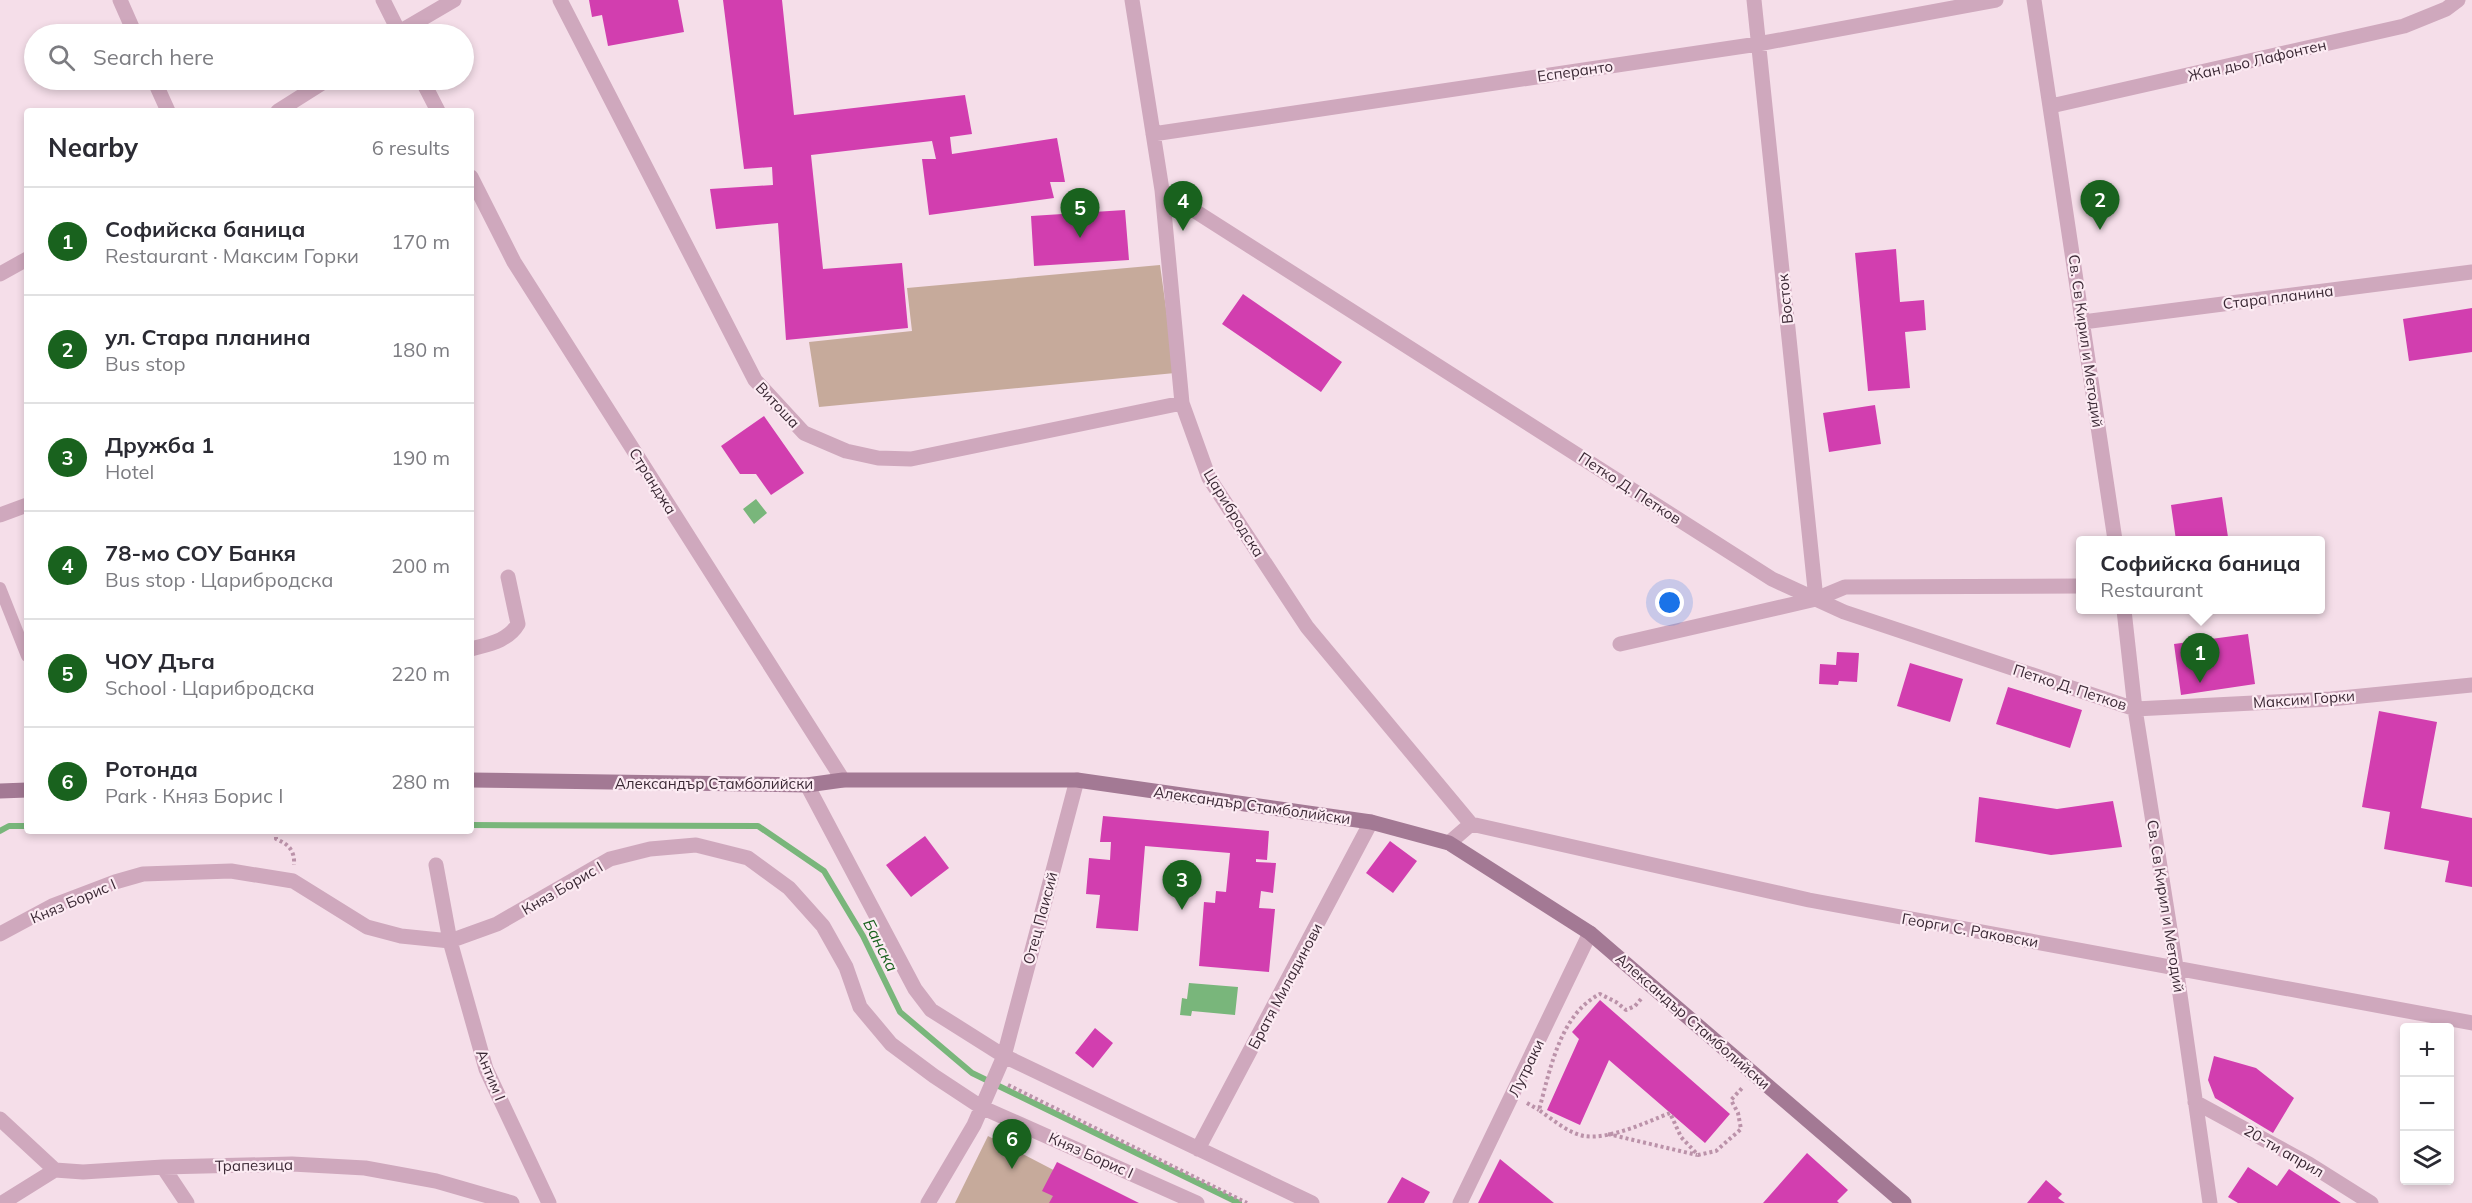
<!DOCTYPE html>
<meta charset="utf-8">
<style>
:root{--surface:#fff;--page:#f7f7f7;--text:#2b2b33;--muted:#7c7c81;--line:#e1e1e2;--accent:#19621e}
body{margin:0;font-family:Mulish,sans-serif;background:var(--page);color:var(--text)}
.controls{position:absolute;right:18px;bottom:18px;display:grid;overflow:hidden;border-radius:6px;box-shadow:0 3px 9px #0003}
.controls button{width:54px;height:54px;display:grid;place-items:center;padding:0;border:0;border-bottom:2px solid var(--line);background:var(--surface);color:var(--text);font:30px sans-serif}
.you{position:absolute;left:1670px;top:603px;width:21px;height:21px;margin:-15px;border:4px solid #fff;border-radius:50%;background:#1a73e8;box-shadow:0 0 0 9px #1a73e833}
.badge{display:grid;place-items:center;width:39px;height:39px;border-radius:50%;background:var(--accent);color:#fff;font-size:20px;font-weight:700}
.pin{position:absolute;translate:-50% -50px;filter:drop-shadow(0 2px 3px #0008)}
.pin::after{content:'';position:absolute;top:32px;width:21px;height:18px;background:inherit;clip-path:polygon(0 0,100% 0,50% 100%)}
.popup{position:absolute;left:2076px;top:536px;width:249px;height:78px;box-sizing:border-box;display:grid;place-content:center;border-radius:6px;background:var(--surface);filter:drop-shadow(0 2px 4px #0005);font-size:20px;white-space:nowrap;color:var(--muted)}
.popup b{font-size:22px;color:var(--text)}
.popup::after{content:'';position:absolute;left:50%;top:100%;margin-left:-12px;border:12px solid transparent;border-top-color:var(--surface)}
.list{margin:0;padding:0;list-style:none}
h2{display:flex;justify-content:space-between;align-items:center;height:78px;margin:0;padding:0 24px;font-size:26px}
h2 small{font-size:20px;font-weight:400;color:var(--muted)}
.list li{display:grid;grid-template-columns:39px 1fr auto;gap:18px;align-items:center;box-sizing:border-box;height:108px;padding:0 24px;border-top:2px solid var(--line)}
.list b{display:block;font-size:22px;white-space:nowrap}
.list p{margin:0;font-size:20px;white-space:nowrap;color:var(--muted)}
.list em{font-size:20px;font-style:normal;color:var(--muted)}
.icon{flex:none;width:33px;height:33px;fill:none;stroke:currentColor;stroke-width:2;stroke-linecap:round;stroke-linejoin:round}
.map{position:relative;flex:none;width:2472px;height:1203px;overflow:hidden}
.search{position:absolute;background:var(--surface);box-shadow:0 3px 9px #0003;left:24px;top:24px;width:450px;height:66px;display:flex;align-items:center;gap:15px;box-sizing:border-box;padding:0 21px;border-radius:33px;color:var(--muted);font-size:22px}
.panel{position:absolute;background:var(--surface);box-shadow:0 3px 9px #0003;left:24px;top:108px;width:450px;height:726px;border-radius:6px}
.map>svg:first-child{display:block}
.green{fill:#c6aa9b}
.water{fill:#79b67b}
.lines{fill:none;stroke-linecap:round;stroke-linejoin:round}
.stream{stroke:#79b67b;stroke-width:6}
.building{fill:#d23eaf}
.path{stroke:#bb92a9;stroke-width:4;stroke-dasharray:3 3;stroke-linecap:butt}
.lane{stroke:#cfa8bd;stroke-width:12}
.street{stroke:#cfa8bd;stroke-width:15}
.secondary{stroke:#a37994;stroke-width:15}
.labels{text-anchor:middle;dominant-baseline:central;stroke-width:4.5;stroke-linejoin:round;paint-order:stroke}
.street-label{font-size:15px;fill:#3b2935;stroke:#fcebf3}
.water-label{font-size:16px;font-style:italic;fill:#19621e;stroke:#fcebf3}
</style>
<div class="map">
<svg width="2472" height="1203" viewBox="0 0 2472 1203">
<rect width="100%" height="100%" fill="#f5dee9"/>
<!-- green -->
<path class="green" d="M1160,265L1175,373L819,407L809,342L912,331L907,288Z
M988,1136L1117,1203H955Z"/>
<!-- water -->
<path class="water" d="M756,499L767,513L754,524L743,509Z
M1189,983L1238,987L1235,1015L1192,1011L1191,1016L1180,1015L1182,998L1187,999Z"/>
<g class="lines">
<!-- stream -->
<path class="stream" d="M471,825L758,826L824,871L863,936L900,1012L972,1073L1239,1203
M0,831L9,826H27"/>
</g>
<!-- building -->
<path class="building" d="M589,0H678L684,32L608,46L602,15L592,17Z
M723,0H782L794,115L965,95L972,134L950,137L952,154L1057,138L1065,182H1050L1054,198L929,215L922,159H936L932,141L811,155L823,269L902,263L908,328L786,340L778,223L716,229L710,189L773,185L772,167L744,169Z
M1125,210L1129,260L1034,266L1031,216Z
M1896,249L1900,302L1924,300L1926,330L1905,332L1910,388L1868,391L1855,253Z
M1243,294L1342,362L1321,392L1222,324Z
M2472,308V352L2409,361L2403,319Z
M1875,405L1881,444L1829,452L1823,413Z
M764,416L804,473L771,495L756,474H740L721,446Z
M2222,497L2228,537L2203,540H2176L2171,505Z
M2248,634L2255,684L2181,695L2174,644Z
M1837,652L1859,653L1857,682L1839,681L1838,685L1819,684L1820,664L1836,665Z
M1910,663L1963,679L1950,722L1897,706Z
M2008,687L2082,710L2070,748L1996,724Z
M2379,711L2437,722L2421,808L2472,818V887L2445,882L2449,861L2384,849L2390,812L2362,807Z
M1979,797L2057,809L2113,801L2122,847L2051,855L1975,842Z
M1103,816L1269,831L1267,860L1256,859V862L1276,863L1273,893L1261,891L1259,908L1275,909L1269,972L1199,966L1204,902L1215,903L1216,891L1226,892L1230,853L1145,846L1138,931L1096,928L1100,895L1086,894L1089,858L1110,860L1111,842H1100Z
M925,836L949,868L911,897L886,865Z
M1390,841L1417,861L1393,893L1366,873Z
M1600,1000L1730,1114L1705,1143L1609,1060L1580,1125L1547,1110L1579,1039L1572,1032Z
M1095,1028L1113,1043L1093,1068L1075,1053Z
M2214,1056L2256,1068L2294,1098L2273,1133L2215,1098L2208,1080Z
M1807,1153L1848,1190L1837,1201L1839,1203H1763Z
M1500,1159L1554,1203H1478Z
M1057,1162L1139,1203H1049L1053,1196L1042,1191Z
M2248,1167L2277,1186L2289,1169L2341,1203H2238L2228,1197Z
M1402,1177L1430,1192L1424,1203H1387Z
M2046,1180L2062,1194L2058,1198L2065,1203H2027Z"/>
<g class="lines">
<!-- path -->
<path class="path" d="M276,831V839C288,844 295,850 294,865
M1641,999L1635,1006L1626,1010L1616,1002L1600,994C1560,1014 1550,1070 1539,1110C1552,1119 1568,1133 1584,1136C1609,1140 1647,1122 1670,1113L1681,1137L1698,1155L1716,1151L1741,1129L1738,1113L1731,1100L1743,1087
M1008,1085L1247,1203
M1527,1103L1539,1110
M1608,1134L1697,1155"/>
<!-- lane -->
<path class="lane" d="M0,588L27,656"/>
<!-- street -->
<path class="street" d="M120,0L135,34
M383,0L400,34
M560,0L755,380L804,433L846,451L878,458L911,459L1182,403
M1132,0L1162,190L1182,403L1209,478L1307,627L1471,824L1449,843
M1754,0L1816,599
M2034,0L2115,540
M396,34L454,0
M154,80L168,111
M422,80L438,111
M2051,106L2404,26L2446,9L2458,0
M278,111L327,80
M1153,134L1758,44L1996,0
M471,177L514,262L843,780
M1162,190L1772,579L1844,612L2135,709L2331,699L2472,685
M0,274L27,259
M2083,322L2472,272
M0,515L27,505
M2124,610L2135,709L2176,967L2210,1203
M1620,644L1816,599L1845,587L2080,586
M471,649C489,644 508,641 518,624L508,577
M807,785L915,989L931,1010L1004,1056L1312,1203
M1471,824L1809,900L2472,1023
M436,865L450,941L486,1069L549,1203
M0,934L52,906L115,882L143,874L231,871L293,881L367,927L401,936L450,941L497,924L610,859L650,849L696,845L748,858L789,888L823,926L846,967L860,1007L891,1044L934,1076L981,1107L1197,1203
M2195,1102L2309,1164L2371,1203
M0,1119L55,1170
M1198,1149L1371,822
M163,1167L187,1203
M2,1203L55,1170L83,1172L163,1167L292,1164L365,1168L436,1181L512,1203
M928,1203L974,1125L1004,1056L1077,780
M1460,1203L1590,933"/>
<!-- secondary -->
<path class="secondary" d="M471,780L807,785L843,780H1077L1371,822L1449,843L1590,933L1904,1203
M0,791L27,790"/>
</g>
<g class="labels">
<!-- street labels -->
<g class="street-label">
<text transform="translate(2257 60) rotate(-13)">Жан дьо Лафонтен</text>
<text transform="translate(1575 71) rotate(-8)">Есперанто</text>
<text transform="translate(2278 297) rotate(-7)">Стара планина</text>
<text transform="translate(1785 299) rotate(-96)">Восток</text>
<text transform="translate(2086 341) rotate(82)">Св. Св Кирил и Методий</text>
<text transform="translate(778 405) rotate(47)">Витоша</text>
<text transform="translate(653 481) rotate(58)">Странджа</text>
<text transform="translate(1630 488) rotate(33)">Петко Д. Петков</text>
<text transform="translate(1234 513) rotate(58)">Царибродска</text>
<text transform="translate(2070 687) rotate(18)">Петко Д. Петков</text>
<text transform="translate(2304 699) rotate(-4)">Максим Горки</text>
<text x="714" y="783">Александър Стамболийски</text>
<text transform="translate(1252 805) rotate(8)">Александър Стамболийски</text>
<text transform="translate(562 888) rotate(-30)">Княз Борис I</text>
<text transform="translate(73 901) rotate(-23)">Княз Борис I</text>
<text transform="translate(2166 906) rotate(81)">Св. Св Кирил и Методий</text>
<text transform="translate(1040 918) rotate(-75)">Отец Паисий</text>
<text transform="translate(1970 930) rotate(10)">Георги С. Раковски</text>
<text transform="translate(1285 986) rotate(-62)">Братя Миладинови</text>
<text transform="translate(1693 1021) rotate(41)">Александър Стамболийски</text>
<text transform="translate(1526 1068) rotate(-64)">Лутраки</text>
<text transform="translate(491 1075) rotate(68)">Антим I</text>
<text transform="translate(2284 1151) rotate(30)">20-ти април</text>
<text transform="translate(1091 1155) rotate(24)">Княз Борис I</text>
<text transform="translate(254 1165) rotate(-1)">Трапезица</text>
</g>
<!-- water labels -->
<g class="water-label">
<text transform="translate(881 945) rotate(63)">Банска</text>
</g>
</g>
</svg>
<div class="controls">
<button>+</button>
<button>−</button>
<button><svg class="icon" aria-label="layers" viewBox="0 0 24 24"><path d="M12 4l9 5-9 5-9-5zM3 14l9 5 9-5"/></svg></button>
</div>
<div class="you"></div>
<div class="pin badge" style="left:2200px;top:683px">1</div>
<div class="popup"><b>Софийска баница</b>Restaurant</div>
<div class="pin badge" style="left:2100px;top:230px">2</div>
<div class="pin badge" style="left:1182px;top:910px">3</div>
<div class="pin badge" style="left:1183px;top:231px">4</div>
<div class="pin badge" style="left:1080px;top:238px">5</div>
<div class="pin badge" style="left:1012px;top:1169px">6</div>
<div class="search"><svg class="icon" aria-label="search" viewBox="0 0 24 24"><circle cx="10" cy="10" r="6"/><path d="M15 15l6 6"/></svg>Search here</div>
<section class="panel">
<h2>Nearby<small>6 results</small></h2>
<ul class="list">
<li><span class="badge">1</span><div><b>Софийска баница</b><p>Restaurant · Максим Горки</p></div><em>170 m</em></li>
<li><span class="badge">2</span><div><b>ул. Стара планина</b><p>Bus stop</p></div><em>180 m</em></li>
<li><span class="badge">3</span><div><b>Дружба 1</b><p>Hotel</p></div><em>190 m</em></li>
<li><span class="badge">4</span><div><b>78-мо СОУ Банкя</b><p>Bus stop · Царибродска</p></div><em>200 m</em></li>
<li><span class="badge">5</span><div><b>ЧОУ Дъга</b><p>School · Царибродска</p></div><em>220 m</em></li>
<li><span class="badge">6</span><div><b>Ротонда</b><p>Park · Княз Борис I</p></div><em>280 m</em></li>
</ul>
</section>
</div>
